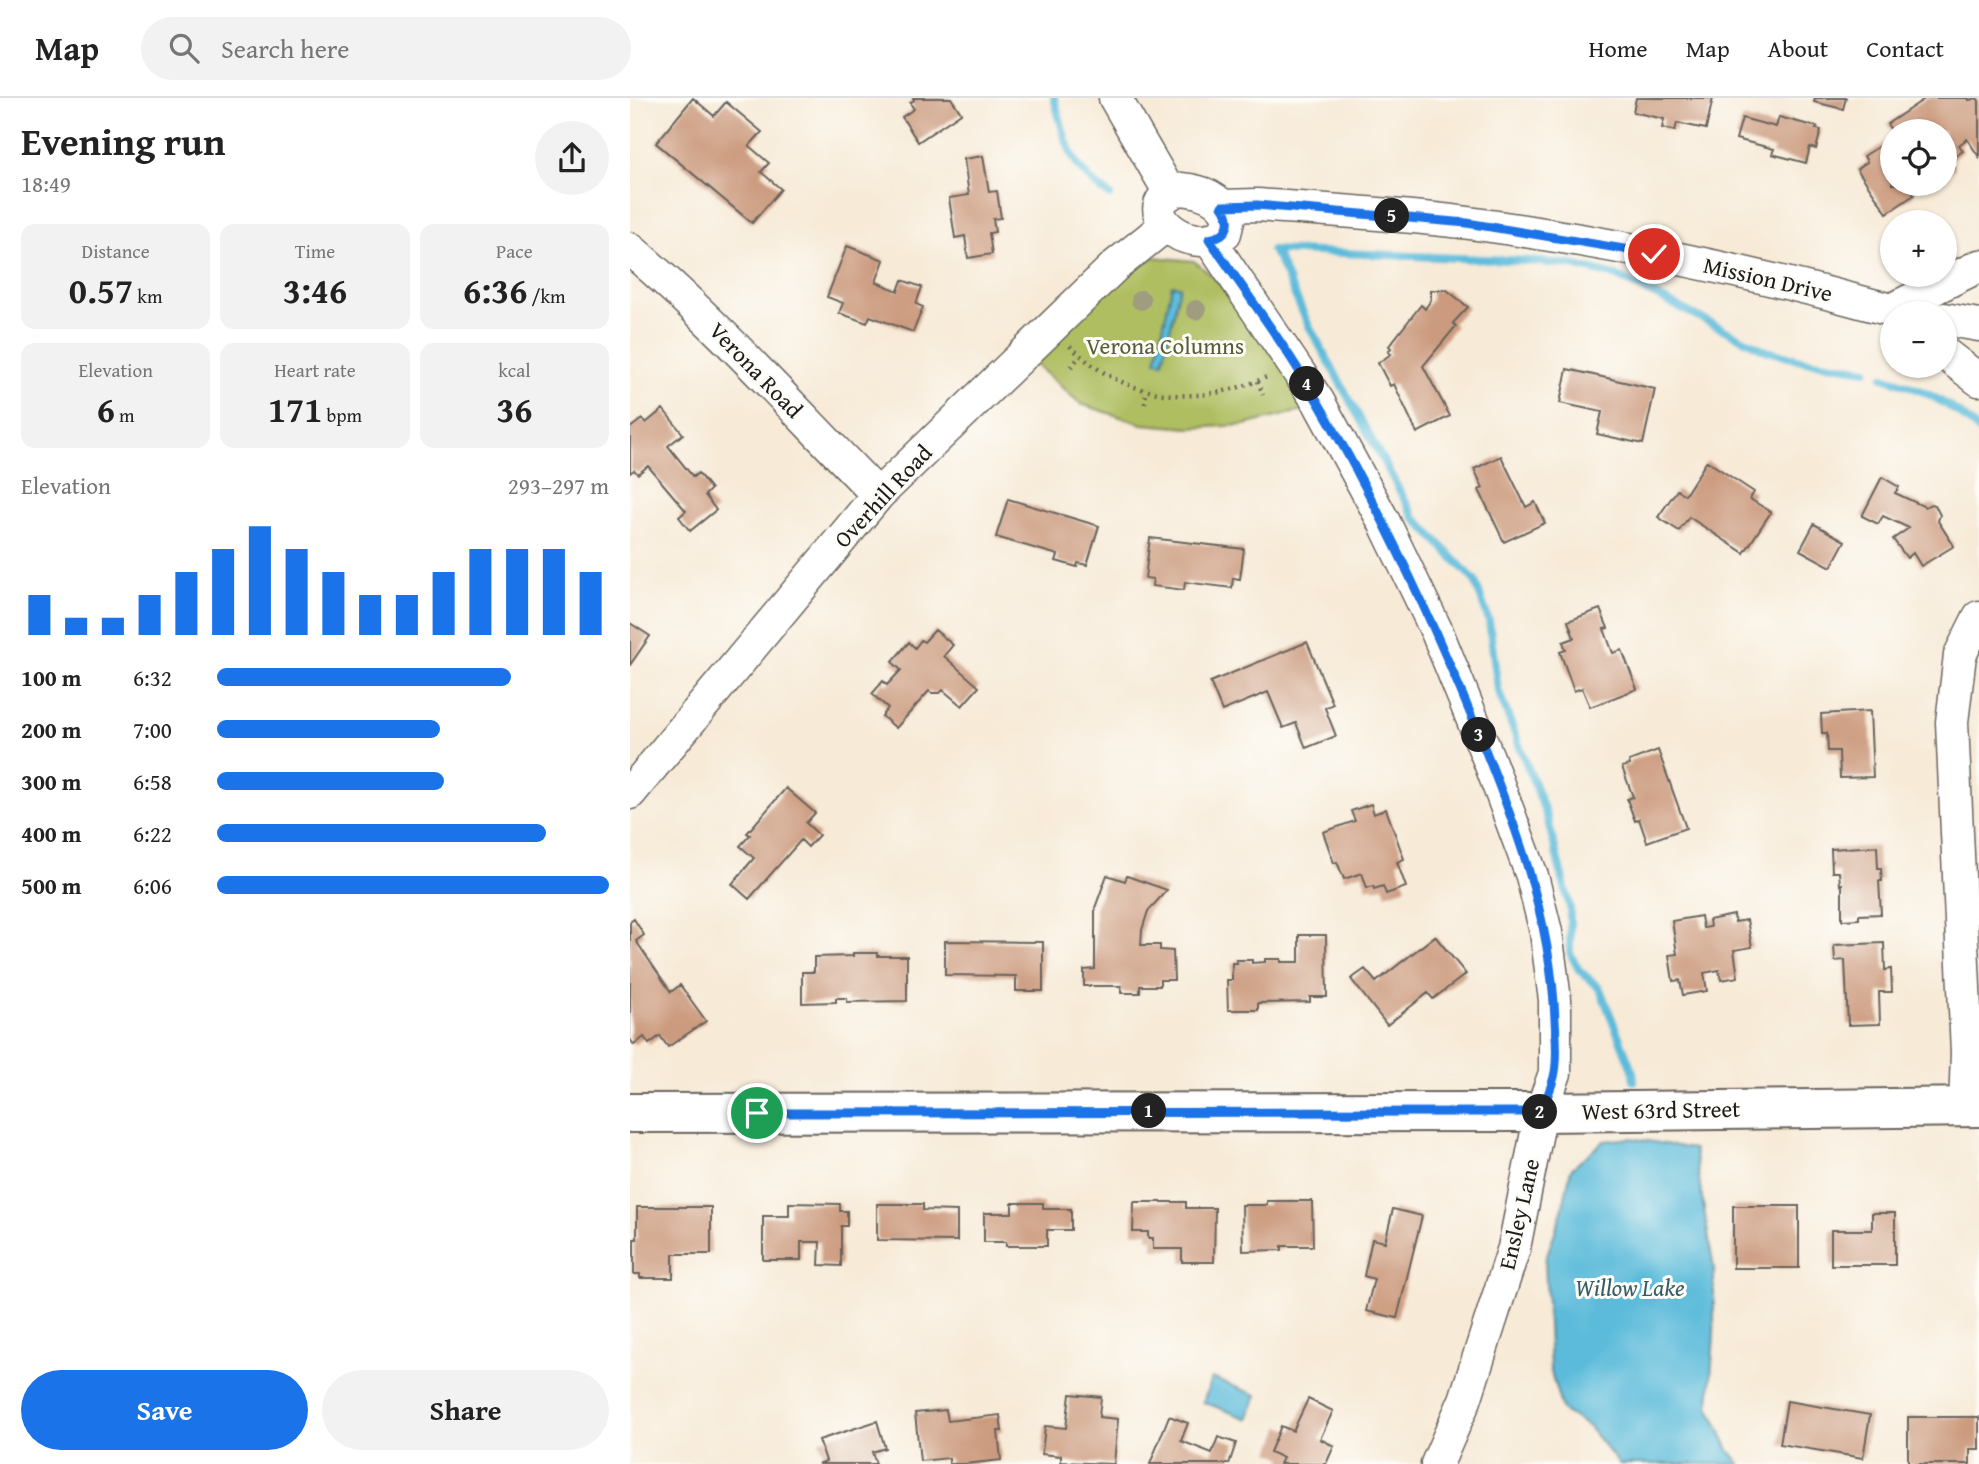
<!DOCTYPE html>
<meta charset="utf-8">
<style>
body{margin:0;font-family:"Gentium Book Plus",serif;background:#f2f2f2;color:#222;height:100vh;display:flex;flex-direction:column;font-size:26px;white-space:nowrap}
*{box-sizing:border-box;margin:0}
p{font-size:23px;color:#767676}
.icon{flex:none;width:38px;height:38px;fill:none;stroke:currentColor;stroke-width:2;stroke-linecap:round;stroke-linejoin:round}
.map{position:relative;flex:1;overflow:hidden}
.details{display:flex;flex-direction:column;background:#fff;width:630px}
.details>*{flex:none}
.buttons{position:absolute;left:1250px;top:21px;display:grid;gap:14px}
.buttons a{display:grid;place-items:center;width:77px;height:77px;border-radius:50%;background:#fff;box-shadow:0 2px 5px #0004;font-size:35px}
.pin{position:absolute;display:grid;place-items:center;width:60px;height:60px;color:#fff;margin:-30px;border:4px solid #fff;border-radius:50%;box-shadow:0 2px 7px #0007}
.km{position:absolute;width:35px;height:35px;margin:-18px;border-radius:50%;background:#222;color:#fff;font-size:19px;line-height:35px;text-align:center}
.round{display:grid;place-items:center;flex:none;width:74px;height:74px;border-radius:37px;background:#f2f2f2}
.headline{display:flex;align-items:center;justify-content:space-between;height:119px;padding:0 21px}
h1{font-size:38px;font-weight:800;line-height:52px}
.stats{display:grid;grid-template-columns:repeat(3,1fr);gap:10px;height:119px;padding:7px 21px}
.stats div{display:grid;align-content:center;border-radius:14px;background:#f2f2f2;text-align:center}
.stats b{font-size:35px;font-weight:800}
.stats small{font-size:19px;font-weight:400}
.stats p{font-size:19px}
.chart{height:196px;padding:14px 21px}
.chart p{display:flex;justify-content:space-between}
.chart svg{width:100%;height:126px;margin-top:7px;stroke:#1a73e8;stroke-width:6}
.cta{display:flex;gap:14px;margin-top:auto;padding:14px 21px}
.cta a{flex:1;height:80px;border-radius:42px;background:#1a73e8;color:#fff;font-size:28px;font-weight:800;line-height:80px;text-align:center}
.cta a+a{background:#f2f2f2;color:#222}
ul{padding:0 21px;list-style:none;font-size:23px}
li{display:grid;grid-template-columns:112px 84px 1fr;align-items:center;height:52px}
li i{height:18px;border-radius:9px;background:#1a73e8}
header{display:flex;align-items:center;gap:42px;box-sizing:border-box;height:98px;padding:0 35px;background:#fff;border-bottom:2px solid #e0e0e0}
header strong{font-size:33px}
nav{display:flex;gap:38px;margin-inline-start:auto;font-size:24px}
.search{width:490px;height:63px;background:#f2f2f2;display:flex;align-items:center;gap:18px;box-sizing:border-box;padding:0 24px;border-radius:38px;color:#767676;font-size:26px}
main{display:flex;flex:1;min-height:0}
.map>svg:first-child{display:block}
.green{fill:#afbe60;stroke:#666d3e;stroke-width:2}
.water{fill:#5bbbda;stroke:#3c6c7b;stroke-width:2}
.lines{fill:none;stroke-linecap:round;stroke-linejoin:round}
.stream{stroke:#5bbbda;stroke-width:8}
.building{fill:#cc9b7f}
.street-casing{stroke:#69645d;stroke-width:35}
.secondary-casing{stroke:#69645d;stroke-width:42}
.path{stroke:#69645d;stroke-width:4.5;stroke-dasharray:2 5;stroke-linecap:butt}
.street{stroke:#fff;stroke-width:32}
.secondary{stroke:#fff;stroke-width:38}
.tree{fill:#9f9c7f}
.route-casing{stroke:#fff;stroke-width:14}
.route{stroke:#1a73e8;stroke-width:9}
.labels{text-anchor:middle;stroke-width:6;stroke-linejoin:round;paint-order:stroke}
.street-label{font-size:23px;fill:#1c1c1c;stroke:#fdfcf7}
.park-label{font-size:23px;fill:#575d37;stroke:#fdfcf7}
.water-label{font-size:24px;font-style:italic;fill:#355c68;stroke:#fdfcf7}
</style>
<header>
<strong>Map</strong>
<div class="search"><svg class="icon" aria-label="search" viewBox="0 0 24 24"><circle cx="10" cy="10" r="6"/><path d="M15 15l6 6"/></svg>Search here</div>
<nav><a>Home</a><a>Map</a><a>About</a><a>Contact</a></nav>
</header>
<main>
<section class="details">
<div class="headline"><div><h1>Evening run</h1><p>18:49</p></div><a class="round"><svg class="icon" aria-label="share" viewBox="0 0 24 24"><path d="M12 15V3M7 8l5-5 5 5M5 13v7h14v-7"/></svg></a></div>
<div class="stats">
<div><p>Distance</p><b>0.57<small> km</small></b></div>
<div><p>Time</p><b>3:46</b></div>
<div><p>Pace</p><b>6:36<small> /km</small></b></div>
</div>
<div class="stats">
<div><p>Elevation</p><b>6<small> m</small></b></div>
<div><p>Heart rate</p><b>171<small> bpm</small></b></div>
<div><p>kcal</p><b>36</b></div>
</div>
<div class="chart"><p><span>Elevation</span>293–297 m</p>
<svg viewBox="0 0 160 44" preserveAspectRatio="none"><path d="M5 44V30M15 44V38M25 44V38M35 44V30M45 44V22M55 44V14M65 44V6M75 44V14M85 44V22M95 44V30M105 44V30M115 44V22M125 44V14M135 44V14M145 44V14M155 44V22"/></svg>
</div>
<ul>
<li><b>100 m</b>6:32<i style="width:75%"></i></li>
<li><b>200 m</b>7:00<i style="width:57%"></i></li>
<li><b>300 m</b>6:58<i style="width:58%"></i></li>
<li><b>400 m</b>6:22<i style="width:84%"></i></li>
<li><b>500 m</b>6:06<i style="width:100%"></i></li>
</ul>
<div class="cta"><a>Save</a><a>Share</a></div>
</section>
<div class="map">
<svg width="1349" height="1366" viewBox="0 0 1349 1366">
<rect width="100%" height="100%" fill="#fdfcf7"/>
<filter id="ink" filterUnits="userSpaceOnUse"><feTurbulence type="fractalNoise" baseFrequency=".0143" numOctaves="2"/><feDisplacementMap in="SourceGraphic" scale="14" xChannelSelector="R" yChannelSelector="G"/><feConvolveMatrix kernelMatrix="1 2 1 2 8 2 1 2 1" color-interpolation-filters="sRGB"/></filter>
<filter id="wash" filterUnits="userSpaceOnUse"><feTurbulence type="fractalNoise" baseFrequency=".00686" numOctaves="4" result="noise"/><feDisplacementMap in="SourceGraphic" scale="28" xChannelSelector="R" yChannelSelector="G"/><feGaussianBlur stdDeviation="1.57" result="paint"/><feColorMatrix in="noise" values="0 0 0 0 0 0 0 0 0 0 0 0 0 0 0 0 0 1.4 0 .05"/><feComposite in="paint" operator="in"/></filter>
<g filter="url(#wash)">
<rect width="100%" height="100%" fill="#f7ead7"/>
<path class="green" d="M 524,159 L 564,163 L 585,180 L 655,271 L 678,311 L 615,327 L 559,330 L 512,326 L 451,306 L 404,265 L 475,191 Z"/>
<path class="water" d="M 542,187 L 550,188 L 533,264 L 526,263 Z
M 1001,1040 L 1064,1051 L 1084,1171 L 1084,1238 L 1079,1308 L 1099,1352 L 1110,1366 L 989,1366 L 959,1329 L 932,1312 L 920,1270 L 915,1163 L 932,1113 L 941,1071 L 974,1043 Z
M 582,1280 L 627,1297 L 618,1321 L 573,1304 Z"/>
<g class="lines">
<path class="stream" d="M 424,0 C 437,45 438,70 480,97
M 642,152 L 648,160 L 679,228 L 784,419 L 845,483 L 859,523 L 868,592 L 917,719 L 940,810 L 940,855 L 949,872 L 970,891 L 1003,974 L 1004,983
M 642,152 L 900,163 L 943,167 L 986,178 L 1137,253 L 1171,262 L 1236,272
M 1253,279 C 1292,291 1320,304 1349,333"/>
</g>
<g id="blocks">
<path class="building" d="M 63,0 L 84,18 L 96,4 L 132,34 L 119,48 L 139,65 L 131,74 L 151,91 L 122,125 L 26,45 Z
M 283,0 L 321,0 L 331,15 L 288,44 L 272,19 L 284,11 L 280,5 L 284,2 Z
M 1006,0 L 1083,0 L 1076,31 L 1047,25 L 1045,33 L 1032,30 L 1034,21 L 1003,14 Z
M 1185,0 L 1216,0 L 1213,11 L 1184,4 Z
M 1296,0 L 1338,0 L 1339,2 L 1347,0 L 1349,3 L 1349,59 L 1337,41 L 1329,47 L 1333,53 L 1320,62 L 1325,70 L 1314,77 L 1314,33 L 1262,33 L 1257,26 Z
M 1149,19 L 1187,29 L 1186,31 L 1191,32 L 1186,51 L 1180,49 L 1176,65 L 1142,56 L 1144,51 L 1106,41 L 1112,20 L 1146,29 Z
M 1262,40 L 1262,86 L 1277,86 L 1284,97 L 1257,115 L 1227,71 L 1237,64 L 1234,58 Z
M 353,58 L 359,94 L 367,93 L 371,120 L 363,121 L 365,134 L 359,135 L 362,156 L 338,160 L 335,138 L 325,140 L 319,100 L 339,97 L 334,61 Z
M 217,148 L 254,162 L 246,184 L 268,193 L 272,182 L 292,189 L 286,206 L 293,209 L 283,234 L 240,218 L 237,225 L 209,215 L 213,205 L 197,199 Z
M 801,192 L 817,192 L 838,209 L 823,225 L 826,228 L 793,268 L 820,318 L 787,335 L 764,286 L 760,288 L 748,265 L 761,256 L 758,254 L 761,250 L 759,248 L 791,207 L 795,211 L 801,202 Z
M 937,271 L 1025,291 L 1013,346 L 967,336 L 972,314 L 930,305 Z
M 33,311 L 53,336 L 38,348 L 63,379 L 68,375 L 81,391 L 75,397 L 86,412 L 60,433 L 49,419 L 56,413 L 18,368 L 8,376 L 4,372 L 0,375 L 0,330 L 12,321 L 16,325 Z
M 871,358 L 896,409 L 905,404 L 915,425 L 874,444 L 849,392 L 853,390 L 844,371 Z
M 1077,363 L 1124,394 L 1120,401 L 1141,414 L 1114,455 L 1059,419 L 1049,433 L 1028,419 L 1047,392 L 1055,397 Z
M 1252,379 L 1269,389 L 1265,395 L 1295,409 L 1301,406 L 1305,407 L 1310,417 L 1308,423 L 1324,448 L 1291,468 L 1283,455 L 1277,460 L 1263,441 L 1279,430 L 1253,418 L 1248,426 L 1232,418 Z
M 378,401 L 469,428 L 457,467 L 448,465 L 447,469 L 426,463 L 428,457 L 366,439 Z
M 1184,426 L 1215,443 L 1201,469 L 1170,452 Z
M 520,440 L 614,451 L 610,481 L 603,480 L 602,490 L 555,484 L 554,492 L 522,488 L 523,481 L 515,480 Z
M 970,511 L 978,530 L 974,531 L 983,555 L 992,552 L 1007,591 L 960,609 L 952,590 L 944,593 L 930,554 L 936,552 L 933,544 L 944,540 L 938,523 Z
M 0,525 L 20,538 L 0,567 Z
M 305,532 L 323,547 L 314,558 L 349,589 L 332,608 L 313,592 L 310,595 L 302,595 L 299,593 L 266,630 L 252,618 L 258,610 L 242,596 L 253,583 L 257,587 L 271,572 L 262,564 L 279,544 L 285,550 L 291,542 L 294,544 Z
M 677,544 L 703,606 L 695,610 L 706,638 L 676,650 L 666,625 L 653,630 L 638,594 L 592,613 L 580,584 Z
M 1240,613 L 1243,679 L 1210,680 L 1209,653 L 1198,653 L 1197,635 L 1192,635 L 1191,616 Z
M 1028,652 L 1056,730 L 1017,744 L 1009,721 L 1005,723 L 997,701 L 1003,699 L 992,669 L 1000,667 L 999,663 Z
M 156,690 L 185,715 L 176,725 L 189,737 L 178,749 L 171,742 L 119,801 L 102,786 L 124,760 L 110,748 L 120,737 L 117,735 Z
M 741,706 L 744,716 L 756,711 L 774,761 L 767,764 L 776,789 L 756,796 L 753,788 L 744,791 L 743,788 L 737,790 L 732,775 L 714,781 L 707,764 L 704,765 L 693,734 L 725,723 L 721,713 Z
M 1247,748 L 1248,770 L 1251,770 L 1252,783 L 1249,783 L 1251,816 L 1229,817 L 1229,821 L 1212,822 L 1212,786 L 1210,787 L 1209,774 L 1202,774 L 1201,751 Z
M 477,777 L 495,783 L 497,778 L 537,792 L 518,813 L 512,832 L 511,847 L 530,847 L 530,852 L 543,853 L 544,882 L 530,882 L 530,888 L 510,888 L 510,895 L 491,895 L 491,888 L 454,888 L 454,872 L 465,871 L 465,810 Z
M 1104,817 L 1105,824 L 1117,822 L 1122,849 L 1104,852 L 1108,879 L 1091,882 L 1089,872 L 1074,875 L 1077,893 L 1053,897 L 1050,882 L 1043,883 L 1039,857 L 1047,856 L 1042,823 L 1071,818 L 1073,830 L 1080,829 L 1079,822 Z
M 4,821 L 14,837 L 6,843 L 41,894 L 50,887 L 76,923 L 38,949 L 30,938 L 19,946 L 14,939 L 4,947 L 0,941 L 0,824 Z
M 669,837 L 696,837 L 697,899 L 680,899 L 680,904 L 628,905 L 628,912 L 598,912 L 597,882 L 602,882 L 602,865 L 607,865 L 606,862 L 622,862 L 622,865 L 635,864 L 635,861 L 651,861 L 651,864 L 669,864 Z
M 805,838 L 836,876 L 803,901 L 798,895 L 757,927 L 721,881 L 735,871 L 746,884 Z
M 315,843 L 413,844 L 413,893 L 386,893 L 386,878 L 315,877 Z
M 1254,845 L 1255,872 L 1261,871 L 1262,894 L 1249,894 L 1250,926 L 1218,927 L 1215,862 L 1205,863 L 1204,847 Z
M 223,855 L 247,855 L 247,858 L 277,858 L 277,903 L 217,904 L 217,900 L 206,900 L 206,904 L 172,905 L 172,874 L 184,874 L 184,859 L 223,858 Z
M 637,1103 L 682,1103 L 683,1148 L 652,1148 L 652,1152 L 613,1153 L 612,1107 L 637,1107 Z
M 504,1104 L 556,1104 L 556,1110 L 585,1110 L 584,1164 L 552,1164 L 552,1151 L 523,1151 L 523,1140 L 518,1140 L 518,1134 L 503,1134 Z
M 159,1105 L 210,1106 L 210,1113 L 217,1113 L 217,1128 L 211,1128 L 211,1168 L 189,1167 L 190,1144 L 171,1144 L 171,1162 L 133,1162 L 133,1118 L 159,1118 Z
M 382,1105 L 413,1105 L 413,1111 L 441,1111 L 441,1132 L 417,1132 L 417,1148 L 376,1148 L 376,1144 L 354,1144 L 354,1115 L 382,1115 Z
M 247,1106 L 293,1106 L 293,1112 L 327,1113 L 327,1143 L 247,1142 Z
M 1103,1108 L 1169,1108 L 1169,1170 L 1103,1170 Z
M 7,1109 L 81,1109 L 81,1156 L 43,1156 L 43,1180 L 10,1180 L 10,1176 L 4,1176 L 4,1141 L 7,1141 Z
M 763,1111 L 792,1118 L 767,1220 L 736,1213 L 744,1181 L 734,1178 L 742,1141 L 755,1144 Z
M 1242,1115 L 1265,1115 L 1265,1167 L 1201,1167 L 1201,1132 L 1242,1132 Z
M 440,1296 L 471,1299 L 469,1319 L 488,1321 L 484,1366 L 431,1364 L 431,1358 L 412,1356 L 415,1328 L 436,1330 Z
M 678,1301 L 703,1313 L 690,1341 L 704,1348 L 696,1366 L 650,1366 L 653,1360 L 640,1354 L 651,1328 L 663,1333 Z
M 1157,1303 L 1240,1317 L 1233,1360 L 1150,1346 Z
M 316,1312 L 318,1323 L 370,1317 L 372,1333 L 368,1333 L 371,1362 L 335,1366 L 319,1366 L 319,1360 L 290,1363 L 285,1315 Z
M 539,1318 L 558,1325 L 551,1343 L 582,1355 L 588,1339 L 606,1345 L 599,1366 L 520,1366 Z
M 1278,1319 L 1349,1319 L 1349,1351 L 1340,1351 L 1340,1366 L 1278,1366 Z
M 247,1323 L 255,1350 L 242,1354 L 246,1366 L 188,1366 L 196,1363 L 189,1342 Z"/>
</g>
</g>
<g filter="url(#ink)">
<use href="#blocks" fill-opacity="0" stroke="#69645d" stroke-width="2"/>
<g class="lines">
<defs>
<path id="street" d="M 485,0 L 540,95
M 551,91 C 572,93 590,99 599,119 L 595,135 C 558,161 496,108 551,91 Z
M 592,108 L 627,107 C 698,112 769,116 839,125 C 982,144 1122,174 1261,212 L 1265,215
M 579,141 L 688,303 L 754,424 L 807,534 L 859,662 L 902,778 L 916,834 L 925,902 L 925,975 L 911,1014 L 884,1150 L 835,1302 L 807,1366
M 0,151 C 89,227 166,314 248,397
M 1261,212 L 1349,168
M 1314,221 L 1349,227
M 1314,255 L 1349,282
M 0,695 L 248,397 L 485,168 L 535,128
M 1335,1009 L 1337,955 L 1322,624 L 1330,557 L 1349,519"/>
<path id="secondary" d="M 0,1015 L 911,1014 L 1349,1009"/>
</defs>
<use href="#street" class="street-casing"/>
<use href="#secondary" class="secondary-casing"/>
<path class="path" d="M 440,248 C 497,304 568,310 639,278
M 441,269 L 450,258
M 628,283 L 633,297
M 515,306 L 516,294"/>
<use href="#street" class="street"/>
<use href="#secondary" class="secondary"/>
</g>
<g class="tree">
<circle cx="511" cy="202" r="10"/>
<circle cx="566" cy="212" r="10"/>
</g>
</g>
<g class="lines" filter="url(#ink)">
<defs>
<path id="route" d="M 127,1015 L 911,1014 C 915,1002 923,988 925,974 C 928,957 926,939 925,922 C 921,816 883,719 843,622 C 798,513 748,406 688,304 C 655,247 616,195 579,141 C 598,138 604,124 592,108 L 627,107 L 837,125 L 1024,156"/>
</defs>
<use href="#route" class="route-casing"/>
<use href="#route" class="route"/>
</g>
<g class="labels">
<g class="street-label">
<text transform="translate(1138 181) rotate(13)" y="8">Mission Drive</text>
<text transform="translate(126 272) rotate(46)" y="8">Verona Road</text>
<text transform="translate(253 398) rotate(-47)" y="8">Overhill Road</text>
<text transform="translate(1031 1012) rotate(-1)" y="8">West 63rd Street</text>
<text transform="translate(889 1116) rotate(-77)" y="8">Ensley Lane</text>
</g>
<g class="park-label">
<text x="535" y="256">Verona Columns</text>
</g>
<g class="water-label">
<text x="1000" y="1198">Willow Lake</text>
</g>
</g>
</svg>
<div class="buttons">
<a><svg class="icon" aria-label="locate" viewBox="0 0 24 24"><circle cx="12" cy="12" r="6"/><path d="M12 2v4M12 18v4M2 12h4M18 12h4"/></svg></a>
<a>+</a>
<a>−</a>
</div>
<div class="pin" style="left:127px;top:1015px;background:#1e9e55"><svg class="icon" aria-label="arrive" viewBox="0 0 24 24"><path d="M6 21V4h12l-3 4 3 4H6"/></svg></div>
<div class="pin" style="left:1024px;top:156px;background:#d93025"><svg class="icon" aria-label="check" viewBox="0 0 24 24"><path d="M5 12l5 5 9-10"/></svg></div>
<b class="km" style="left:519px;top:1013px">1</b>
<b class="km" style="left:910px;top:1014px">2</b>
<b class="km" style="left:849px;top:637px">3</b>
<b class="km" style="left:677px;top:286px">4</b>
<b class="km" style="left:762px;top:118px">5</b>
</div>
</main>
